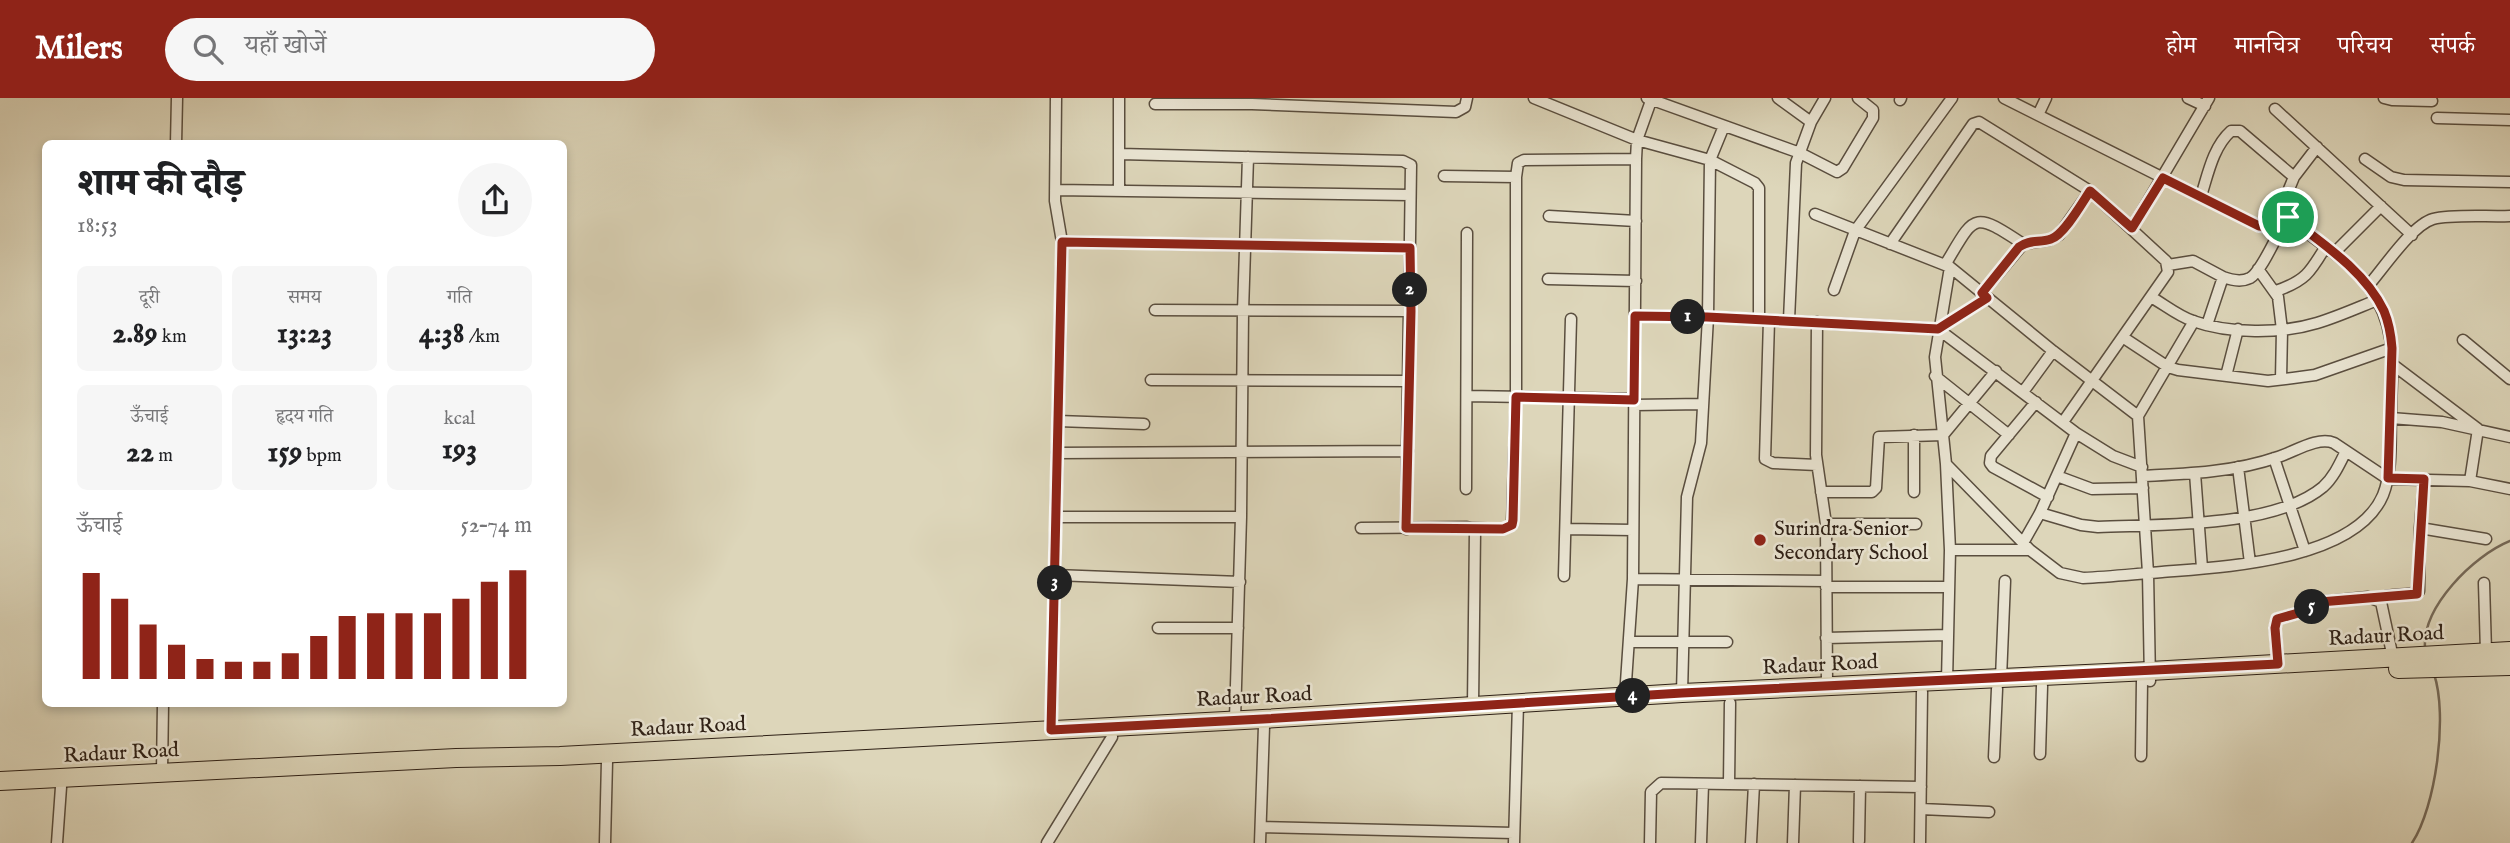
<!DOCTYPE html>
<html lang="hi">
<meta charset="utf-8">
<style>
body{margin:0;font-family:"IM FELL English","Noto Serif Devanagari",serif;background:#f6f6f6;color:#202124;height:100vh;display:flex;flex-direction:column;font-size:26px;white-space:nowrap}
*{box-sizing:border-box;margin:0}
p{font-size:23px;color:#757577}
.icon{flex:none;width:38px;height:38px;fill:none;stroke:currentColor;stroke-width:2;stroke-linecap:round;stroke-linejoin:round}
.map{position:relative;flex:1;overflow:hidden}
.details{position:absolute;left:42px;top:42px;width:525px;height:567px;display:flex;flex-direction:column;background:#fff;border-radius:10px;box-shadow:0 4px 10px #0003}
.details>*{flex:none}
.pin{position:absolute;display:grid;place-items:center;width:60px;height:60px;color:#fff;margin:-30px;border:4px solid #fff;border-radius:50%;box-shadow:0 2px 7px #0007}
.km{position:absolute;width:35px;height:35px;margin:-18px;border-radius:50%;background:#222;color:#fff;font-size:19px;line-height:35px;text-align:center}
.round{display:grid;place-items:center;flex:none;width:74px;height:74px;border-radius:37px;background:#f6f6f6}
.head{display:flex;align-items:center;justify-content:space-between;height:119px;padding:0 35px}
h1{font-size:38px;font-weight:800;line-height:52px}
.metrics{display:grid;grid-template-columns:repeat(3,1fr);gap:10px;height:119px;padding:7px 35px}
.metrics div{display:grid;align-content:center;border-radius:10px;background:#f6f6f6;text-align:center}
.metrics b{font-size:30px;font-weight:800}
.metrics small{font-size:19px;font-weight:400}
.metrics p{font-size:19px}
.chart{height:196px;padding:14px 35px}
.chart p{display:flex;justify-content:space-between}
.chart svg{width:100%;height:126px;margin-top:7px;stroke:#8f2418;stroke-width:6}
header{display:flex;align-items:center;gap:42px;box-sizing:border-box;height:98px;padding:0 35px;background:#8f2418;color:#fff}
header strong{font-size:33px}
nav{display:flex;gap:38px;margin-inline-start:auto;font-size:24px}
.search{width:490px;height:63px;background:#f6f6f6;display:flex;align-items:center;gap:18px;box-sizing:border-box;padding:0 24px;border-radius:38px;color:#757577;font-size:26px}
.map>svg:first-child{display:block}
.lines{fill:none;stroke-linecap:round;stroke-linejoin:round}
.stream{stroke:#746857;stroke-width:2.5}
.street-casing{stroke:#5a4e3f;stroke-width:13}
.primary-casing{stroke:#2e2016;stroke-width:20}
.street{stroke:#e9e4d2;stroke-width:10}
.primary{stroke:#ddd6ba;stroke-width:18}
.route-casing{stroke:#fff;stroke-width:14}
.route{stroke:#8f2418;stroke-width:9}
.poi-dot{fill:#8f2418;stroke:#e9e4d2;stroke-width:2.5}
.labels{text-anchor:middle;stroke-width:5;stroke-linejoin:round;paint-order:stroke}
.poi-label{font-size:21px;fill:#2e2016;stroke:#e9e4d2;text-anchor:start}
.street-label{font-size:21px;fill:#2e2016;stroke:#e9e4d2}
</style>
<header>
<strong>Milers</strong>
<div class="search"><svg class="icon" aria-label="search" viewBox="0 0 24 24"><circle cx="10" cy="10" r="6"/><path d="M15 15l6 6"/></svg>यहाँ खोजें</div>
<nav><a>होम</a><a>मानचित्र</a><a>परिचय</a><a>संपर्क</a></nav>
</header>
<div class="map">
<svg width="2510" height="745" viewBox="0 0 2510 745">
<rect width="100%" height="100%" fill="#ddd6ba"/>
<filter id="stains"><feTurbulence type="fractalNoise" baseFrequency=".00286" numOctaves="4"/><feColorMatrix values="0 0 0 0 .2 0 0 0 0 .09 0 0 0 0 .02 0 0 0 .5 -.17"/></filter>
<radialGradient id="worn" r=".72"><stop offset=".6" stop-color="#630" stop-opacity="0"/><stop offset="1" stop-color="#630" stop-opacity=".3"/></radialGradient>
<g class="lines">
<path class="stream" d="M 2425,550 C 2422,509 2473,458 2510,443
M 2412,745 C 2436,709 2448,617 2434,576"/>
<defs>
<path id="street" d="M 1534,0 L 1637,42 L 1710,62 L 1755,85 L 1759,90 L 1759,222
M 1647,0 L 1800,55 L 1837,74 L 1843,70 L 1873,20 L 1873,12 L 1858,0
M 1778,0 L 1811,24
M 2004,0 L 2259,128 L 2282,130
M 2188,0 L 2205,8
M 2384,0 L 2392,2 L 2432,3
M 1900,2 L 1901,0
M 1155,6 L 1252,6 L 1456,14 L 1465,9 L 1467,0
M 2275,11 L 2412,137
M 2038,17 L 2046,0
M 2437,20 L 2510,22
M 176,46 L 177,0
M 1120,56 L 1403,63 L 1411,67 L 1406,431
M 2365,61 L 2391,79 L 2404,82 L 2510,84
M 1444,78 L 1516,79
M 1055,92 L 1410,97
M 1119,93 L 1119,0
M 2201,98 C 2208,76 2213,49 2231,33 L 2240,33 L 2294,79
M 1815,116 L 1950,169 L 2053,253 L 2138,318
M 1549,118 L 1636,123
M 2132,130 L 2209,0
M 1062,144 L 1410,150
M 1890,146 L 1973,26 L 1979,24 L 2090,93 L 2166,163 L 2168,174 L 2063,324
M 2334,155 L 2381,108
M 1945,167 C 1975,117 1972,112 2023,146
M 2168,167 L 2193,163 L 2223,179
M 1950,169 L 1935,259 L 1946,366 L 2030,452 L 2060,475 L 2083,480 C 2109,479 2135,476 2162,474 C 2223,469 2355,463 2383,397 C 2393,372 2390,340 2391,313 C 2392,267 2398,230 2370,191 C 2348,159 2310,141 2283,114 L 2282,108 L 2294,79 L 2317,49
M 2258,171 L 2278,199 L 2282,232 L 2281,281
M 1548,181 L 1636,183
M 2368,188 C 2383,171 2412,127 2433,121 C 2452,116 2489,119 2510,118
M 1834,192 L 1855,133 L 1952,0
M 2276,193 C 2305,183 2310,175 2326,148
M 1982,195 L 2023,146 L 2049,142 L 2059,137 L 2090,93
M 2151,199 C 2165,207 2178,218 2193,223 C 2229,236 2281,236 2317,225 C 2337,219 2357,210 2377,202
M 1987,200 L 1938,231 L 2076,335 L 2113,358 L 2142,369
M 1155,212 L 1411,213
M 1635,218 L 1708,219 L 1938,231
M 1769,222 L 1765,361 L 1773,365 L 1817,367
M 1789,222 L 1796,65 L 1811,24 L 1825,0
M 1817,224 L 1816,357 L 1826,426 L 1827,588
M 2207,227 L 2223,179 C 2231,182 2242,184 2250,180 C 2261,174 2276,139 2283,127
M 2124,240 L 2168,269 L 2178,272 L 2268,283 L 2293,280 L 2315,277 L 2392,250
M 2463,242 L 2510,281
M 2392,266 L 2478,331 L 2470,383
M 1935,278 L 2009,337
M 2226,278 L 2238,231
M 1151,282 L 1409,283
M 2023,294 L 2053,253
M 1467,298 L 1634,301
M 2036,304 L 1991,358 L 1990,365 L 1993,369 L 2048,399
M 1634,307 L 1703,306
M 2391,320 L 2442,324 L 2510,339
M 1058,323 L 1144,326
M 1057,355 L 1408,353
M 2274,360 L 2305,453
M 1946,366 L 1950,452 L 1947,583
M 2238,369 L 2250,465
M 2195,375 L 2202,470
M 2057,378 L 2092,391 L 2143,390
M 2143,378 C 2188,376 2235,374 2278,359 C 2294,354 2318,338 2334,345 L 2388,381 L 2470,383 L 2510,391
M 1466,391 L 1467,135
M 1821,394 L 1872,394 L 1876,390 L 1879,339 L 1943,337 L 1996,273
M 1914,394 L 1914,337
M 2040,415 L 2081,427 L 2098,429 C 2160,426 2274,430 2323,389 C 2334,379 2340,365 2346,353
M 1056,419 L 1241,419
M 1826,426 L 1916,426
M 1361,430 L 1467,429 L 1472,430 L 1475,433 L 1473,607
M 1472,430 L 1503,431 L 1512,427 L 1516,299 L 1516,79 L 1518,65 L 1524,62 L 1636,61
M 2420,430 L 2486,441
M 1566,431 L 1633,432
M 2023,445 L 2040,415 L 2076,335
M 1950,452 L 2030,452
M 1055,477 L 1240,484
M 1564,478 L 1571,221
M 1633,481 L 1826,483
M 2484,485 L 2486,554
M 1826,489 L 1949,489
M 2377,501 C 2391,494 2407,499 2419,493 L 2420,430 L 2424,381
M 1158,530 L 1238,530
M 1826,540 L 1948,537
M 1629,544 L 1727,544
M 2278,566 L 2275,530 L 2277,521 L 2309,512 L 2320,504 L 2368,499 L 2381,504 L 2393,560
M 2001,580 L 2005,483
M 2150,583 L 2148,475 L 2138,318 L 2194,223
M 1682,595 L 1687,399 L 1701,345 L 1708,219 L 1710,62 L 1724,28
M 1625,599 L 1633,481 L 1636,61 L 1637,42 L 1652,0
M 1235,621 L 1241,419 L 1243,213 L 1248,59
M 1051,632 L 1062,144 L 1055,103 L 1056,0
M 2040,656 L 2042,588
M 2141,658 L 2142,583
M 1994,659 L 1997,591
M 162,674 L 163,606
M 1729,686 L 1730,605
M 1921,711 L 1989,714
M 1261,729 L 1514,735
M 1859,743 L 1860,688
M 57,745 L 61,689
M 605,745 L 607,663
M 1047,745 L 1112,639
M 1260,745 L 1264,628
M 1514,745 L 1518,605
M 1650,745 L 1651,694 L 1661,685 L 1921,689
M 1701,745 L 1703,686
M 1751,745 L 1754,686
M 1793,745 L 1795,687
M 1920,745 L 1922,594"/>
<path id="primary" d="M 2398,571 L 2510,568
M 0,683 L 456,660 L 560,658 L 1263,621 L 1682,595 L 2150,573 L 2510,553"/>
</defs>
<use href="#street" class="street-casing"/>
<use href="#primary" class="primary-casing"/>
<use href="#street" class="street"/>
<use href="#primary" class="primary"/>
</g>
<g class="lines">
<defs>
<path id="route" d="M 2163,80 L 2259,128 L 2282,130 L 2288,119 C 2322,145 2365,173 2384,213 C 2389,225 2391,237 2392,250 L 2388,380 L 2424,381 L 2417,496 L 2320,504 L 2309,512 L 2277,521 L 2275,530 L 2278,566 L 1682,595 L 1263,621 L 1051,632 L 1062,144 L 1410,150 L 1411,213 L 1406,430 L 1503,431 L 1512,427 L 1513,422 L 1516,299 L 1634,302 L 1635,218 L 1707,219 L 1938,231 L 1987,200 L 1982,195 L 2019,149 C 2029,141 2040,145 2051,141 C 2064,137 2082,105 2090,93 L 2132,130 Z"/>
</defs>
<use href="#route" class="route-casing"/>
<use href="#route" class="route"/>
</g>
<circle class="poi-dot" cx="1760" cy="442" r="7"/>
<g class="labels">
<g class="poi-label">
<text x="1774" y="437">Surindra Senior<tspan x="1774" dy="24">Secondary School</tspan></text>
</g>
<g class="street-label">
<text transform="translate(2386 537) rotate(-3)" y="7">Radaur Road</text>
<text transform="translate(1820 566) rotate(-3)" y="7">Radaur Road</text>
<text transform="translate(1254 598) rotate(-3)" y="7">Radaur Road</text>
<text transform="translate(688 628) rotate(-3)" y="7">Radaur Road</text>
<text transform="translate(121 654) rotate(-3)" y="7">Radaur Road</text>
</g>
</g>
<rect width="100%" height="100%" filter="url(#stains)"/>
<rect width="100%" height="100%" fill="url(#worn)"/>
</svg>
<div class="pin" style="left:2288px;top:119px;background:#1e9e55"><svg class="icon" aria-label="arrive" viewBox="0 0 24 24"><path d="M6 21V4h12l-3 4 3 4H6"/></svg></div>
<b class="km" style="left:1688px;top:219px">1</b>
<b class="km" style="left:1410px;top:192px">2</b>
<b class="km" style="left:1055px;top:485px">3</b>
<b class="km" style="left:1633px;top:598px">4</b>
<b class="km" style="left:2312px;top:509px">5</b>
<section class="details">
<div class="head"><div><h1>शाम की दौड़</h1><p>18:53</p></div><a class="round"><svg class="icon" aria-label="share" viewBox="0 0 24 24"><path d="M12 15V3M7 8l5-5 5 5M5 13v7h14v-7"/></svg></a></div>
<div class="metrics">
<div><p>दूरी</p><b>2.89<small> km</small></b></div>
<div><p>समय</p><b>13:23</b></div>
<div><p>गति</p><b>4:38<small> /km</small></b></div>
</div>
<div class="metrics">
<div><p>ऊँचाई</p><b>22<small> m</small></b></div>
<div><p>हृदय गति</p><b>159<small> bpm</small></b></div>
<div><p>kcal</p><b>193</b></div>
</div>
<div class="chart"><p><span>ऊँचाई</span>52–74 m</p>
<svg viewBox="0 0 160 44" preserveAspectRatio="none"><path d="M5 44V7M15 44V16M25 44V25M35 44V32M45 44V37M55 44V38M65 44V38M75 44V35M85 44V29M95 44V22M105 44V21M115 44V21M125 44V21M135 44V16M145 44V10M155 44V6"/></svg>
</div>
</section>
</div>
